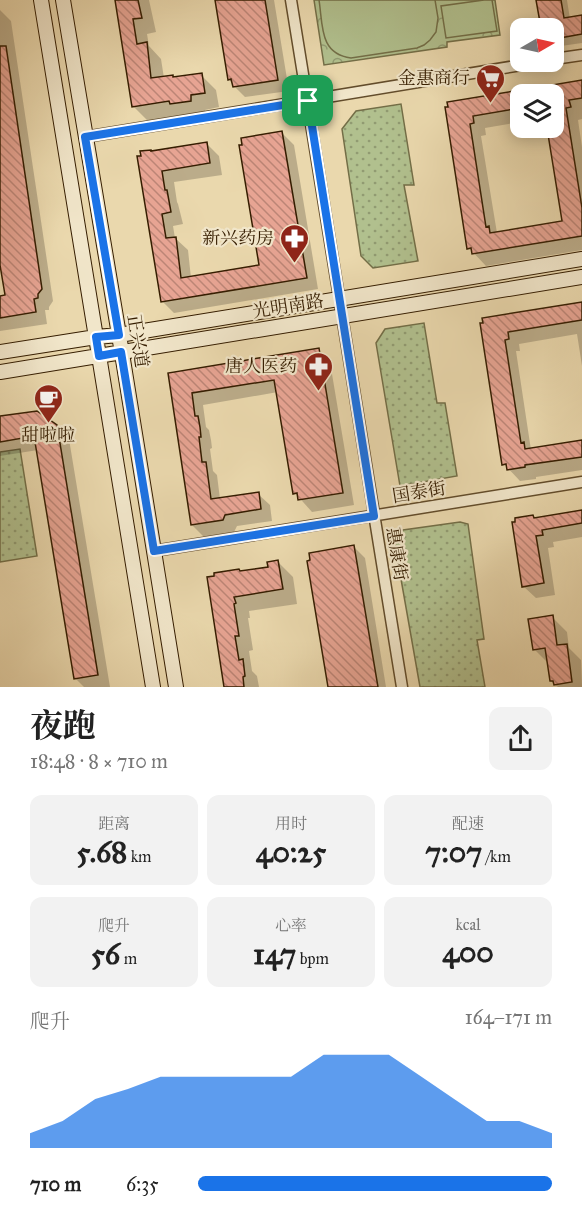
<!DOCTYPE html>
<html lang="zh">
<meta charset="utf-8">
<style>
body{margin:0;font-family:"IM FELL Great Primer","Noto Serif SC",serif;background:#f2f2f2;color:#222;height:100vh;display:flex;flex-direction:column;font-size:22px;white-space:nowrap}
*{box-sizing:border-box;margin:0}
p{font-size:20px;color:#767676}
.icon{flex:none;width:33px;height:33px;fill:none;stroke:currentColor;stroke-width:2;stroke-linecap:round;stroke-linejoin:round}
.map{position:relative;height:687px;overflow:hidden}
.drawer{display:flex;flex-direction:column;background:#fff;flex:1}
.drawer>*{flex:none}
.needle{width:39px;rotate:81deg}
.buttons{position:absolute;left:510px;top:18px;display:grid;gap:12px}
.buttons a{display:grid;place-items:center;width:54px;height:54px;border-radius:12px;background:#fff;box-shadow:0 3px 15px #0003;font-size:30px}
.pin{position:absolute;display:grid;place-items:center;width:51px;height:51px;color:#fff;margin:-26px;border-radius:12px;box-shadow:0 3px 9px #0006}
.round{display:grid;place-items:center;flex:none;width:63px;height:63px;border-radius:12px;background:#f2f2f2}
.overview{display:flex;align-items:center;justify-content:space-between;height:102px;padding:0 30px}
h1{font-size:33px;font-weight:700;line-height:45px}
.stats{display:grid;grid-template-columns:repeat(3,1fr);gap:9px;height:102px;padding:6px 30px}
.stats div{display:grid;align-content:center;border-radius:12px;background:#f2f2f2;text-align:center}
.stats b{font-size:30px;font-weight:700}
.stats small{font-size:16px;font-weight:400}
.stats p{font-size:16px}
.chart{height:168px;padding:12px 30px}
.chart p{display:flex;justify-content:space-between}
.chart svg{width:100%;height:108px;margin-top:6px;fill:#1a73e8;opacity:.7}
ul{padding:0 30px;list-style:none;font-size:20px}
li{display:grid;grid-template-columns:96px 72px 1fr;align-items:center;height:45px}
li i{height:15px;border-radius:8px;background:#1a73e8}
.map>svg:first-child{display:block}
.forest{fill:url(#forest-crowns);stroke:#736e47;stroke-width:1.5}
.garden{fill:url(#garden-dots);stroke:#736e47;stroke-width:1.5}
.pitch{fill:#b1c08e;stroke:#736e47;stroke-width:1.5}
.shadow{fill:#0003;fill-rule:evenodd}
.building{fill:url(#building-back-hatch);stroke:#351d00;stroke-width:1.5}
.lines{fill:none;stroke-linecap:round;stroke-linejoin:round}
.minor-casing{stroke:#624c2b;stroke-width:13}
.secondary-casing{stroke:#351d00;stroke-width:16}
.minor{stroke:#f1e6ca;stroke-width:10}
.secondary{stroke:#f1e6ca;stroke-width:14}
.route-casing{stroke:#fff;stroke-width:12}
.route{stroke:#1a73e8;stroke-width:8}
.labels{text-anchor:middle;stroke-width:4.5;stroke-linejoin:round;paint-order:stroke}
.poi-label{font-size:18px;fill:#351d00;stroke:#f1e6ca;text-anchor:end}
.street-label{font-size:18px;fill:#351d00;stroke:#f1e6ca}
</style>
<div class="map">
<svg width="582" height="687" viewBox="0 0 582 687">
<defs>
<pattern id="forest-crowns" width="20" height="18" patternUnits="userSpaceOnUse" patternTransform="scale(1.5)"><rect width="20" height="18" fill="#b1c08e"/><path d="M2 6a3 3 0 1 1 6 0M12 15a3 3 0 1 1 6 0" fill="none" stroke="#919b72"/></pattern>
<pattern id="garden-dots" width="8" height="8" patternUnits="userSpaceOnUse" patternTransform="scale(1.5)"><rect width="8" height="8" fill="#b1c08e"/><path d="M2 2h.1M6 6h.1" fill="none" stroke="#919b72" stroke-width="1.8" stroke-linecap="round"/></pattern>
<pattern id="building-back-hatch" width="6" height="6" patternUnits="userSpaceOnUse" patternTransform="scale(1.5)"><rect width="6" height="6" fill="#e7a493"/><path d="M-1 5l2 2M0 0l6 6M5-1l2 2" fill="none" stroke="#bc8576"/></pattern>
</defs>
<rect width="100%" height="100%" fill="#ead8ad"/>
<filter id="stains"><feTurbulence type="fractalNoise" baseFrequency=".00333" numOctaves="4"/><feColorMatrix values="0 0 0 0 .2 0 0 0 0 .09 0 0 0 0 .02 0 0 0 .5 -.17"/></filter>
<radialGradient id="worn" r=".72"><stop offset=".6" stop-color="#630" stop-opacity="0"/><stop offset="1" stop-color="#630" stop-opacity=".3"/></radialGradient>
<path class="forest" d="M 314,0 L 495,0 L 500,35 L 447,42 L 447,47 L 324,65 Z"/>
<path class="garden" d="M 401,104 L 414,185 L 404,185 L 418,261 L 373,268 L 361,256 L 342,129 L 356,111 Z
M 424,323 L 437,403 L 445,403 L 457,476 L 400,486 L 376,343 L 385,329 Z
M 20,449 L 37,556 L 0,562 L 0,452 Z
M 460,522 L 468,524 L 484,639 L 477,640 L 485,687 L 420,687 L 395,545 L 403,530 Z"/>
<path class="pitch" d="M 319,0 L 435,0 L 438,18 L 436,32 L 430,40 L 424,45 L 417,48 L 351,58 C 319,54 323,25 319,0 Z
M 484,0 L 492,0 L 497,31 L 446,38 L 441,6 Z"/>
<path class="shadow" d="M 116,0 L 149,0 L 156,32 L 147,34 L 149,46 L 161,59 L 164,78 L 201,75 L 216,90 L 219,107 L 205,110 L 206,116 L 148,121 L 133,106 Z
M 216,0 L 274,0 L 289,91 L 245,97 L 234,86 L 229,79 Z
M 538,0 L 567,0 L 570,19 L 582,17 L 582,43 L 554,47 L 554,28 L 543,28 Z
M 0,10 L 11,21 L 53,301 L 49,307 L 49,310 L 45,310 L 47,324 L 0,331 L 0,298 L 6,297 L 0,258 Z
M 582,82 L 582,119 L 578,120 L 582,147 L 582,250 L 486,266 L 469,248 L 449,103 ZM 520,94 L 554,94 L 554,128 L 549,128 L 564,222 L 497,233 L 481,136 L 486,135 L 485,128 L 520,122 Z
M 282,133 L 294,145 L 318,289 L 174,313 L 162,301 L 139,157 L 207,144 L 219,156 L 222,175 L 174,182 L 177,202 L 178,204 L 183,224 L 173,226 L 175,238 L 188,250 L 191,278 L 261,266 Z
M 582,304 L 582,366 L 577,334 L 519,344 L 520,351 L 516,351 L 531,450 L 582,442 L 582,470 L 536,477 L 536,479 L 520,481 L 504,464 L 482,325 Z
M 318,350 L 330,362 L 354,505 L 312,512 L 295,493 L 278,392 L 203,405 L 206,427 L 209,430 L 211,440 L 212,448 L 210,449 L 213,471 L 217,475 L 220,499 L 258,494 L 270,505 L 272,521 L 237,526 L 234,532 L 204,537 L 192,525 L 170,374 Z
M 0,418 L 56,426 L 69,439 L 110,687 L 84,687 L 75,678 L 38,450 L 0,456 Z
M 582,512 L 582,537 L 553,542 L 554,547 L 548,548 L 555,595 L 536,598 L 523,586 L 533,517 L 535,519 Z
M 354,547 L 365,558 L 386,687 L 330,687 Z
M 278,562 L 293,577 L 297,604 L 249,611 L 250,618 L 248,618 L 253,650 L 249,651 L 252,671 L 257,676 L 259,687 L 226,687 L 209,578 L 270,568 Z
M 552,617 L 567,632 L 569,648 L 581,660 L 582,687 L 558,687 L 551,681 L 549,664 L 534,649 Z"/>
<path class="building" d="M 115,0 L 138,0 L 142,18 L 133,19 L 137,44 L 147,42 L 151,78 L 173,75 L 173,77 L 202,73 L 205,93 L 191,95 L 191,101 L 170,104 L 169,101 L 132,107 Z
M 215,0 L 265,0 L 278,80 L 233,87 L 231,79 L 228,80 Z
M 536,0 L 561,0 L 564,18 L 582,15 L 582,34 L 554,39 L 554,28 L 541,28 Z
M 0,46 L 6,46 L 42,289 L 38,294 L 38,298 L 34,299 L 36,312 L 0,318 L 0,296 L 5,295 L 0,265 Z
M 582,80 L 582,98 L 569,100 L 571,107 L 566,108 L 582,208 L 582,236 L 472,254 L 471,248 L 467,249 L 445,107 L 448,107 L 447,102 L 520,90 L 520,108 L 473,116 L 474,123 L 470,124 L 486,227 L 489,226 L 490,233 L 562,221 L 547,128 L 554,128 L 554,94 L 529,94 L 528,89 Z
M 282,131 L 307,278 L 161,302 L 137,156 L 141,156 L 140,151 L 151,150 L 151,151 L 207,142 L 210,163 L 162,171 L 165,190 L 167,190 L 171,212 L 162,214 L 166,238 L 176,237 L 181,278 L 259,265 L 239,145 L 242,145 L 241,138 Z
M 582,302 L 582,320 L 508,332 L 509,339 L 505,340 L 521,443 L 524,442 L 525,449 L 582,440 L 582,457 L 525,465 L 525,467 L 507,470 L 506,464 L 502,465 L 480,323 L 483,323 L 482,318 Z
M 319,348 L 343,493 L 298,500 L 297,493 L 293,494 L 274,380 L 192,393 L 195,416 L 198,416 L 200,427 L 201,437 L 199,437 L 202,462 L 206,462 L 211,499 L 259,492 L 261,509 L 225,515 L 223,520 L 191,525 L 168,373 Z
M 37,411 L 57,425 L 98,675 L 74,679 L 34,436 L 0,442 L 0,416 Z
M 582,510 L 582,523 L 542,530 L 543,535 L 536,536 L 544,583 L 522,587 L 512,522 L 515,522 L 515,518 L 533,515 L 534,518 Z
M 354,545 L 378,687 L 328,687 L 307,561 L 310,560 L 309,553 Z
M 278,560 L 283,589 L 234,597 L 236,603 L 234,604 L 239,636 L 235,636 L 239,660 L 243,659 L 245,676 L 243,677 L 244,687 L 224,687 L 207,577 L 214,576 L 214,573 L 239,569 L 240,571 L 268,567 L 267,562 Z
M 553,615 L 557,645 L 567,644 L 572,682 L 554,685 L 553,681 L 550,681 L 545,648 L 533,650 L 528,619 Z"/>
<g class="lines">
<defs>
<path id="minor" d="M 291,0 L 402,687
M 554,59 L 582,55
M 85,137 L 540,62
M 154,551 L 582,482"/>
<path id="secondary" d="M 41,0 L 153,687
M 63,0 L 119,335 L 176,687
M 0,352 L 96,337 L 119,335 L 582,259
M 0,372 L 582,277"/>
</defs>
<use href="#minor" class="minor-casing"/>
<use href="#secondary" class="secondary-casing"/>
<use href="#minor" class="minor"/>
<use href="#secondary" class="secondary"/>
</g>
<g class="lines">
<defs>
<path id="route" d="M 308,101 L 374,516 L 154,551 L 121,352 L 99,356 L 96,337 L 119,335 L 85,137 Z"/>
</defs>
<use href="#route" class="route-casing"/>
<use href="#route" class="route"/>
</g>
<defs>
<symbol id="supermarket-pin" viewBox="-11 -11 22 30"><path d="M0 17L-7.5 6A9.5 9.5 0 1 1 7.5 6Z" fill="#8f2418" stroke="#f1e6ca"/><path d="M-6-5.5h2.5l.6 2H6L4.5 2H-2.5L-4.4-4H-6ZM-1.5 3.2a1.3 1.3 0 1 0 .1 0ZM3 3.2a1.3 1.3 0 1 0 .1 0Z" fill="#fff"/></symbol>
<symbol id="pharmacy-pin" viewBox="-11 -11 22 30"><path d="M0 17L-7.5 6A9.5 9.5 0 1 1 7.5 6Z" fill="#8f2418" stroke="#f1e6ca"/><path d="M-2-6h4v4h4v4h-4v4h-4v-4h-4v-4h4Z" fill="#fff"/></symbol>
<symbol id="cafe-pin" viewBox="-11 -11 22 30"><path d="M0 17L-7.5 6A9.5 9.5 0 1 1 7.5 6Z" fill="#8f2418" stroke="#f1e6ca"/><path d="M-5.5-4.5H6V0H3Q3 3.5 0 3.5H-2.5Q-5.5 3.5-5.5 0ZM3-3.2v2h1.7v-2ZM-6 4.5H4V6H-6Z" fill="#fff"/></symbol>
</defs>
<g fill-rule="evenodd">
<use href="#supermarket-pin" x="474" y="62" width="33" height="45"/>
<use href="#pharmacy-pin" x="278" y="222" width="33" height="45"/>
<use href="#pharmacy-pin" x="302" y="350" width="33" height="45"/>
<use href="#cafe-pin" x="32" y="382" width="33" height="45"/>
</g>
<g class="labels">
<g class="poi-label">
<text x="470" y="84">金惠商行</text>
<text x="274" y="244">新兴药房</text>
<text x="297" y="372">唐人医药</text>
<text x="48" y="441" text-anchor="middle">甜啦啦</text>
</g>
<g class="street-label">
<text transform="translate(288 306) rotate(-9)" y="6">光明南路</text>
<text transform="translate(138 341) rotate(81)" y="6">正兴道</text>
<text transform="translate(419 492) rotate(-9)" y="6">国泰街</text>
<text transform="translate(397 554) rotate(81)" y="6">惠康街</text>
</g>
</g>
<rect width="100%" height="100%" filter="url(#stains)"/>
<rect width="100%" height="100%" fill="url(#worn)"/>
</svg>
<div class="buttons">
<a><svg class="needle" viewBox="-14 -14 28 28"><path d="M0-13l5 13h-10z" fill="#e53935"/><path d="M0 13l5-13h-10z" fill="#767676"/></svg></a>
<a><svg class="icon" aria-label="layers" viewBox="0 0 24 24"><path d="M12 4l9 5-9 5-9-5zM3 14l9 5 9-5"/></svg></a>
</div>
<div class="pin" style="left:308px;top:101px;background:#1e9e55"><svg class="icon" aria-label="arrive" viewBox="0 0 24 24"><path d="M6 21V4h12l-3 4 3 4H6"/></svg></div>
</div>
<section class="drawer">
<div class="overview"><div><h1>夜跑</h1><p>18:48 · 8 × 710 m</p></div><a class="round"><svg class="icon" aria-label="share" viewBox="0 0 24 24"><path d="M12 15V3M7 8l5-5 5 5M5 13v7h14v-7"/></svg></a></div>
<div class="stats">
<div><p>距离</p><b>5.68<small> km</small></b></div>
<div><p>用时</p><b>40:25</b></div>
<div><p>配速</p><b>7:07<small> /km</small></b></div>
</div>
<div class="stats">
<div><p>爬升</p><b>56<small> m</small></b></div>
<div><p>心率</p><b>147<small> bpm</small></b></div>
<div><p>kcal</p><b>400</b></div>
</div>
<div class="chart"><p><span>爬升</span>164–171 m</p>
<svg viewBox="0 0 160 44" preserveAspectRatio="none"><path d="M0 44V38L10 33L20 24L30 20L40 15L50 15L60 15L70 15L80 15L90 6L100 6L110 6L120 15L130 24L140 33L150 33L160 38V44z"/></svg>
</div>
<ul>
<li><b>710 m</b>6:35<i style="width:100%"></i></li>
</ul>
</section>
